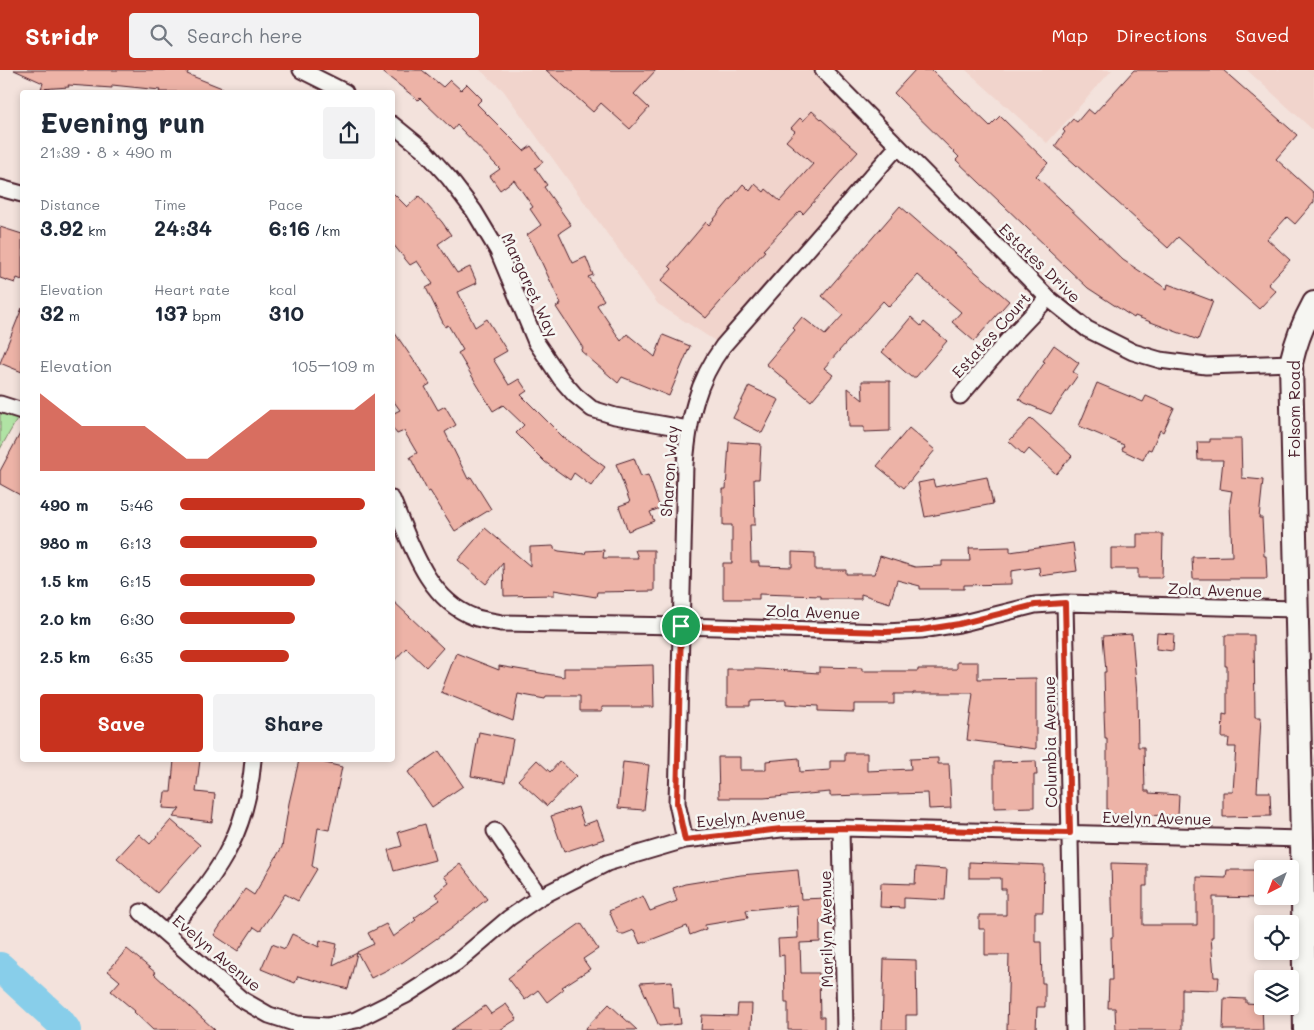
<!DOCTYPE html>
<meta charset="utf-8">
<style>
body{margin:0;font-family:Mali,sans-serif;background:#f2f2f3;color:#1f2937;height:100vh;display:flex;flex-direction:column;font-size:19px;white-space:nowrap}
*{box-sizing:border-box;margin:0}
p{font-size:16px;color:#747a83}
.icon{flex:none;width:28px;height:28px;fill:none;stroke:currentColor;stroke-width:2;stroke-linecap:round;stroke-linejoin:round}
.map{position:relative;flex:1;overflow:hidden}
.details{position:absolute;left:20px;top:20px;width:375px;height:672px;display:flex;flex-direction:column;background:#fff;border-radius:5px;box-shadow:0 2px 8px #0003}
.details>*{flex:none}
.needle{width:32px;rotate:222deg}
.tools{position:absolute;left:1254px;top:790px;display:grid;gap:10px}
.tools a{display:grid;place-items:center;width:45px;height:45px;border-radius:5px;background:#fff;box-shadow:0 2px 8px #0003;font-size:25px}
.pin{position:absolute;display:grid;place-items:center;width:42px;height:42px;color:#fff;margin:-21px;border:2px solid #fff;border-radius:50%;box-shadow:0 1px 5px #0007}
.round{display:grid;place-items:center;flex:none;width:52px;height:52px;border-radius:5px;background:#f2f2f3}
.headline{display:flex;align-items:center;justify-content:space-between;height:85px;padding:0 20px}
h1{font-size:28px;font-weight:700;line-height:38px}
.figures{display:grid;grid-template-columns:repeat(3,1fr);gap:8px;height:85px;padding:5px 20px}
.figures div{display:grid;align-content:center}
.figures b{font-size:21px;font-weight:700}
.figures small{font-size:14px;font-weight:400}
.figures p{font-size:14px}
.chart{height:140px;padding:10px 20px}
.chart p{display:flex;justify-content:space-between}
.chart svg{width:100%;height:90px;margin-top:5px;fill:#c8321e;opacity:.7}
.cta{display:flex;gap:10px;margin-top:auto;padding:10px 20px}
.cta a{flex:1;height:58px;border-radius:5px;background:#c8321e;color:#fff;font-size:20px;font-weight:700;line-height:58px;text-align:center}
.cta a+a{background:#f2f2f3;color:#1f2937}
ul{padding:0 20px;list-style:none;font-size:16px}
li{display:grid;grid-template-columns:80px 60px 1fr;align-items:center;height:38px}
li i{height:12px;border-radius:6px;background:#c8321e}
header{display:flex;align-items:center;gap:30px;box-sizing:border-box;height:70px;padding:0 25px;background:#c8321e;color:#fff}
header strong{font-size:24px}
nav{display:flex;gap:28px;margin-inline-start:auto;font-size:18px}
.search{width:350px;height:45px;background:#f2f2f3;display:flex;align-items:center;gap:12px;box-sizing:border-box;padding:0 18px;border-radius:5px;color:#747a83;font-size:19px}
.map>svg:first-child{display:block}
.built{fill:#f1d4cc}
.green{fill:#b0e3a4;stroke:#7d8168}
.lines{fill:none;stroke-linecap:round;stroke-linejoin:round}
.river{stroke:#88ceea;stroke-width:30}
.building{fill:#edb3a7;stroke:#4a1f2b}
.street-casing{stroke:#4a1f2b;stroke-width:19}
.secondary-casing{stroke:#4a1f2b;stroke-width:26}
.street{stroke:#f6f6f2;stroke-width:15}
.secondary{stroke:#f6f6f2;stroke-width:22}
.route-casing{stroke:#fff;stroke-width:10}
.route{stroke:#c8321e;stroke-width:6}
.labels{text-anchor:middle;stroke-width:5;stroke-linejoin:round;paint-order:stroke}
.street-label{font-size:16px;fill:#4a1f2b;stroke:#f6f6f2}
</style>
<header>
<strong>Stridr</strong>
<div class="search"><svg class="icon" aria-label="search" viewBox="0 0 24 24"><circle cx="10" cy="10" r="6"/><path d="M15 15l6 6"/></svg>Search here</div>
<nav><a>Map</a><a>Directions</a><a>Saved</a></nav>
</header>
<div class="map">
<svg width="1314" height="960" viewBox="0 0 1314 960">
<rect width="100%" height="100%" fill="#f3e2dc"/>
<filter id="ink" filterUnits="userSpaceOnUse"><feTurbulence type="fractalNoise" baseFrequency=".02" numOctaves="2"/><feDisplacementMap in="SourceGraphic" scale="10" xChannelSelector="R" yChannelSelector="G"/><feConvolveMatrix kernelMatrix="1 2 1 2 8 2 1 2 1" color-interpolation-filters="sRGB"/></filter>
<g filter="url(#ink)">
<path class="built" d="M 480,0 L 823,0 L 898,76 L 723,276 L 658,234 L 503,20 Z
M 966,0 L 1112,0 L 1047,73 Z
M 1247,0 L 1314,0 L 1314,61 Z"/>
<path class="green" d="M 0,334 L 22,341 L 0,379 Z"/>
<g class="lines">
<path class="river" d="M 0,897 L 60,952 L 66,960"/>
</g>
<path class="building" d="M 14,0 L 189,0 L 187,4 L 232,22 L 159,22 L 160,20 L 112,15 L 112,18 L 68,15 L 69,17 L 41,19 L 43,13 Z
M 380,0 L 422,0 L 443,17 L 450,10 L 461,20 L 467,14 L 482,29 L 477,34 L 524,81 L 531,76 L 543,92 L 535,98 L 547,115 L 544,117 L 571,155 L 559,163 L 573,193 L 586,187 L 593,205 L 588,207 L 604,230 L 597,235 L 621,271 L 627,264 L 655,287 L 663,265 L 690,276 L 669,326 L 622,307 L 618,313 L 581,281 L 583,278 L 556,237 L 561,234 L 534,176 L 527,165 L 541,155 L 530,139 L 533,137 L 514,110 L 500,120 L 490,106 L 500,99 L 457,55 L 453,60 L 420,28 L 418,30 Z
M 546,0 L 656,0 L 634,24 L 649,38 L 630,59 L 601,33 L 593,42 Z
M 915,0 L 932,0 L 990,56 L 1000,46 L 1048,93 L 1036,106 L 1123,190 L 1167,219 L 1168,214 L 1213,231 L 1198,270 L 1135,246 L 1134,248 L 1088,218 L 1048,180 L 1049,179 L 956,90 L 959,87 L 894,23 Z
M 1134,0 L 1223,0 L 1297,65 L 1276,89 L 1314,123 L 1314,132 L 1295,154 L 1287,147 L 1267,169 L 1290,190 L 1268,214 L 1276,221 L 1259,239 L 1178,167 L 1168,178 L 1055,76 L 1065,62 L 1063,60 L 1073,49 L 1077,52 L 1088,39 L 1094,44 Z
M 812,41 L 858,82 L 803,144 L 800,141 L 763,180 L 765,181 L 706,248 L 661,211 L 672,199 L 669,196 L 706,152 L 709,155 L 743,114 L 750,121 L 755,114 L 764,122 L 766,119 L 780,131 L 813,94 L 786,71 L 795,61 L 791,58 L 800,48 L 803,51 Z
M 392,122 L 407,137 L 419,126 L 442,152 L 451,165 L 438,174 L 457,203 L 470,197 L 477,213 L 458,222 L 475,257 L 487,249 L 507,281 L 493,289 L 509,315 L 519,309 L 527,321 L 521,325 L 563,367 L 605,397 L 591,416 L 574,403 L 570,410 L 545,392 L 516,363 L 524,355 L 503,335 L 493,341 L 458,283 L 463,280 L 448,255 L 445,257 L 426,218 L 433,214 L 417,191 L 410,195 L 392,173 Z
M 900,136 L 1009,231 L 974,271 L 952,252 L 961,242 L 918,205 L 889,237 L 883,231 L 824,298 L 833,305 L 811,331 L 766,294 L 795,260 L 793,258 L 802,247 L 825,265 L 843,245 L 822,226 Z
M 0,157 L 22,164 L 22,210 L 17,208 L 15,213 L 0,208 Z
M 22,238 L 22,302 L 0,293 Z
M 911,247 L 921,256 L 924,252 L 947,271 L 916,307 L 911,307 L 882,282 Z
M 392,259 L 430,314 L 425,317 L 438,340 L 445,336 L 456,355 L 445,362 L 468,409 L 471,407 L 491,439 L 455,461 L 430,421 L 428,422 L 410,387 L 417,383 L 404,361 L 397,364 L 392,357 L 392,344 L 400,340 L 392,329 Z
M 1054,275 L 1079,293 L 1073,302 L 1078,305 L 1051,344 L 1025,333 L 1019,329 L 1045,292 L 1043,291 Z
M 862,311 L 890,311 L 890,361 L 864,362 L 864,357 L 849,357 L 848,318 L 863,330 Z
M 1097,313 L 1143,332 L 1146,326 L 1174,338 L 1163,362 L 1160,360 L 1151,380 L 1148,379 L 1143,390 L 1122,380 L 1124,375 L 1079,356 Z
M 749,316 L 779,330 L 762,363 L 733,348 Z
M 1031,348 L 1072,386 L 1056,404 L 1029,379 L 1024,385 L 1009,371 Z
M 909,358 L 935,380 L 904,418 L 877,396 Z
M 22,360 L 22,426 L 0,414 L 0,401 Z
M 1210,369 L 1241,369 L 1242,408 L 1263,410 L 1259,448 L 1262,448 L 1264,486 L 1266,486 L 1267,509 L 1193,509 L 1192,487 L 1232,486 L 1230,433 L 1232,421 L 1220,419 L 1223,390 L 1198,390 L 1197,372 L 1210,372 Z
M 729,372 L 761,374 L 759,409 L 754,409 L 755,455 L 750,455 L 751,492 L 759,492 L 759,496 L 792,497 L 792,482 L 815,483 L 815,500 L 846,500 L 846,504 L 874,504 L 880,486 L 915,497 L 942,496 L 942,491 L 970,491 L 969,478 L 1010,477 L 1010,482 L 1073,473 L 1077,501 L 1040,506 L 1039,497 L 1011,501 L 1011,514 L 964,515 L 964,519 L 920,519 L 920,516 L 897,510 L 890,533 L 861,524 L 861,529 L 821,529 L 821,526 L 759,524 L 759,529 L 723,529 L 723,493 L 732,493 L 732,455 L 723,455 L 723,419 L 726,419 Z
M 634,388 L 641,407 L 648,405 L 660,438 L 650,442 L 654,451 L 628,461 L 619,436 L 630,432 L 616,394 Z
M 987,407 L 993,434 L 925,447 L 918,413 L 933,410 L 935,417 Z
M 485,458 L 530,496 L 530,477 L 554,476 L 554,479 L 559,481 L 585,484 L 586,481 L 604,480 L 603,488 L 638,488 L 635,480 L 654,480 L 654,521 L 597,522 L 596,527 L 554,520 L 554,525 L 504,526 L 503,493 L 486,514 L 458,490 Z
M 1137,464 L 1163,464 L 1162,508 L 1138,508 L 1138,499 L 1111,499 L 1111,478 L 1137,478 Z
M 392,530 L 443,578 L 426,597 L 406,578 L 392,593 Z
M 1157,563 L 1174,564 L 1173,581 L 1156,579 Z
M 1132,564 L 1137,625 L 1138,677 L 1144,677 L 1145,721 L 1149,721 L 1149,723 L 1179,725 L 1178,746 L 1107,744 L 1107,668 L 1105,668 L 1104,642 L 1105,642 L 1104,602 L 1106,602 L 1103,566 Z
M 1225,565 L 1254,565 L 1255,647 L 1261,647 L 1257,722 L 1270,722 L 1271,746 L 1223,747 L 1223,722 L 1233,722 L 1236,677 L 1228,677 L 1229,668 L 1222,668 L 1223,644 L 1227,645 L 1227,596 L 1225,596 Z
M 456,583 L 499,600 L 499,596 L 564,607 L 564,598 L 615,598 L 615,596 L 653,595 L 654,637 L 602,637 L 602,641 L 580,641 L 580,626 L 546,626 L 545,629 L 518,624 L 513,651 L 441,622 Z
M 957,592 L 978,592 L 978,609 L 1036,608 L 1036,679 L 967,670 L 973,623 L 913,623 L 913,624 L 894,624 L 894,634 L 854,634 L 854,642 L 818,641 L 818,636 L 786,634 L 786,630 L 750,631 L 750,636 L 727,636 L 727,599 L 759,599 L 819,603 L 819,597 L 862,598 L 862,601 L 918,601 L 918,599 L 957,599 Z
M 479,662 L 513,669 L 505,712 L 471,706 Z
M 439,681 L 463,716 L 432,737 L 408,702 Z
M 845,683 L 867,683 L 867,701 L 911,699 L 910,689 L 938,688 L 938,694 L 949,694 L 951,738 L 929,739 L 928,723 L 830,726 L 830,722 L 764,728 L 719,728 L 718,687 L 740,687 L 740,700 L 766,700 L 766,691 L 799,688 L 800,702 L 830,700 L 830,691 L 845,691 Z
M 174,690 L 200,690 L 196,722 L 215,724 L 212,752 L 173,747 L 180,739 L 163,738 L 165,722 L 171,722 Z
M 299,690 L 313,690 L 342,697 L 329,760 L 318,758 L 312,796 L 317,799 L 298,831 L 285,824 L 260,861 L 254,857 L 238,881 L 214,865 L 245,819 L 254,825 L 282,777 L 289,733 Z
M 537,690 L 550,702 L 560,691 L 576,706 L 547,736 L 518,710 Z
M 1036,691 L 1037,705 L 1034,705 L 1034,737 L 994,738 L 994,692 Z
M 623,692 L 649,695 L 644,740 L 618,738 Z
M 578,737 L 584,755 L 597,750 L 604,769 L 564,782 L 551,746 Z
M 171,750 L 200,775 L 157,823 L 117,788 L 139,764 L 150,774 Z
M 425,754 L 435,790 L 394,801 L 388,780 L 402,776 L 398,762 Z
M 969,792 L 1044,795 L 1043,842 L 1035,842 L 1035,872 L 1041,872 L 1042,913 L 1045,913 L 1045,937 L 1037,937 L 1036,960 L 1007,960 L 1009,885 L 985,885 L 985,859 L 979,859 L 979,845 L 1006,845 L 1006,819 L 1001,819 L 1001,808 L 969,808 Z
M 1111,793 L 1147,794 L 1147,816 L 1143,816 L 1143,855 L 1197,855 L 1197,807 L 1226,808 L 1227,800 L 1260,800 L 1260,828 L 1213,827 L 1213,867 L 1211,867 L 1214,907 L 1219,907 L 1218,920 L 1182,919 L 1182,960 L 1116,960 L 1115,938 L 1108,938 L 1109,910 L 1112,910 L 1111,867 L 1113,867 Z
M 460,794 L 487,829 L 450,859 L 403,892 L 371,908 L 357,882 L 374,874 L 368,863 L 386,854 L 393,867 L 416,850 L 414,848 L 440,830 L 435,824 L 449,813 L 444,806 Z
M 916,797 L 947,799 L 945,830 L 904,828 L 904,838 L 880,837 L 881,813 L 915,814 Z
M 798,800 L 801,829 L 827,828 L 827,849 L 820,850 L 820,872 L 800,873 L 801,903 L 819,903 L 820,947 L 824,947 L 824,960 L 788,960 L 788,933 L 785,933 L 784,885 L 779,886 L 778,869 L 798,868 L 797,835 L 746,840 L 748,848 L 705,855 L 706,859 L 690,865 L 687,856 L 640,874 L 634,860 L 624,864 L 619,864 L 609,841 L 643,826 L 650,841 L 677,831 L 673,818 L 685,814 L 741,805 Z
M 581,853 L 598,879 L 583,889 L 590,899 L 562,917 L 564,919 L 547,932 L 538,920 L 525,930 L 508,908 L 554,872 Z
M 292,864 L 319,877 L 320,870 L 337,874 L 333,895 L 357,883 L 348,919 L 298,906 L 295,913 L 261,899 L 272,874 L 285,879 Z
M 127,879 L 156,903 L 154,904 L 215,960 L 153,960 L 134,942 L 135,941 L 111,921 L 120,911 L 108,901 Z
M 884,889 L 916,890 L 917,945 L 906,945 L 906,960 L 882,960 Z
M 672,911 L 674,938 L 679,938 L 681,954 L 659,956 L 640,913 Z
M 1224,928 L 1246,929 L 1246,933 L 1262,934 L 1263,960 L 1223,960 Z
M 506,934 L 517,949 L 500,960 L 451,960 L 485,936 L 491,944 Z
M 609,934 L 637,960 L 584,960 Z
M 738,934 L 752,934 L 751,960 L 701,960 L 702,945 L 737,946 Z"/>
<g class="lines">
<defs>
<path id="street" d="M 301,0 L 345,22
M 823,0 L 1048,228 L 1087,259 L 1133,282 L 1160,290 L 1206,296 L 1291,293
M 392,54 L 424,80 L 449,108 L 474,141 L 498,181 L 536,272 L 561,309 L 575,325 L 592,339 L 615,346 L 688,359
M 0,118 L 22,124
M 960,326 L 1008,270 L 1048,228
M 0,334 L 22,341
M 392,429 C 410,471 426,529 474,547 C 482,550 492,551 501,553 L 681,556 L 886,562 L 921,560 L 959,554 L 1035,535 L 1065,533 L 1297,539
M 1065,533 L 1074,960
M 841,758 L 845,960
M 495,761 L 540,827
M 685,770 L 677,733 L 685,394 C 689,349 696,313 723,276 L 898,76
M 141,842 L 241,929 L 269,945 L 297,954 L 327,956 L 356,950 L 406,925 L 456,893 L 509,848 L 540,827 L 607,793 L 685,770 L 781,759 L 841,758 L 1302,769
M 166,863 C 215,808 247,767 253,690"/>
<path id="secondary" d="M 1305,960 L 1302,769 L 1291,293 C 1296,271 1303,253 1314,233"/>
</defs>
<use href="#street" class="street-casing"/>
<use href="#secondary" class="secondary-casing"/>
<use href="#street" class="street"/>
<use href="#secondary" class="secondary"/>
</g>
</g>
<g class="lines" filter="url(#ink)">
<defs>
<path id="route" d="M 1065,533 L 1070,763 L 842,758 L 781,759 L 685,770 L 677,733 L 681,556 L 886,562 L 921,560 L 959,554 L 1035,535 Z"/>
</defs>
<use href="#route" class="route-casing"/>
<use href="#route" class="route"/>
</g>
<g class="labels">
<g class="street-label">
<text transform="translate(1040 193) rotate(44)" y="6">Estates Drive</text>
<text transform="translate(530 215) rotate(65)" y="6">Margaret Way</text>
<text transform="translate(991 265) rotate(-48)" y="6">Estates Court</text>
<text transform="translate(1294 339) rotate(-90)" y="6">Folsom Road</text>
<text transform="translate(669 401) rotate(-86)" y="6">Sharon Way</text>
<text transform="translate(1215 520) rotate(2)" y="6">Zola Avenue</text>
<text transform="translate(813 542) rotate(2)" y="6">Zola Avenue</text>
<text transform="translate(1050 672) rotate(-91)" y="6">Columbia Avenue</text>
<text transform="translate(751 747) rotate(-5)" y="6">Evelyn Avenue</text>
<text transform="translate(1157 748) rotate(1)" y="6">Evelyn Avenue</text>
<text transform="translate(826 859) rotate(-91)" y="6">Marilyn Avenue</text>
<text transform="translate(217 883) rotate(40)" y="6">Evelyn Avenue</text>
</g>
</g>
</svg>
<div class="tools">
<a><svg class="needle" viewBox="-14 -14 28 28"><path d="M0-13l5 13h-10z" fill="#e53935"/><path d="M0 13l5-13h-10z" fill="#747a83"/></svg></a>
<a><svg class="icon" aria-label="locate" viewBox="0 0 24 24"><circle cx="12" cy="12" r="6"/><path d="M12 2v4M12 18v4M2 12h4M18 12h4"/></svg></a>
<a><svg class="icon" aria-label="layers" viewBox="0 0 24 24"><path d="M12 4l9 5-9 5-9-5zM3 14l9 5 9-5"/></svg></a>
</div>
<div class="pin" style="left:681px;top:556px;background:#1e9e55"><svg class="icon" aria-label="arrive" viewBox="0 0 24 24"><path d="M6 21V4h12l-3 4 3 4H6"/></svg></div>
<section class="details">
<div class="headline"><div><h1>Evening run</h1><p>21:39 · 8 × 490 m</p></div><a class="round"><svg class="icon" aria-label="share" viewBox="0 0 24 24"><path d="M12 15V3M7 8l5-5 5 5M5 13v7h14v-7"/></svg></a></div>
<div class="figures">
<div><p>Distance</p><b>3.92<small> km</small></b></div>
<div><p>Time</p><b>24:34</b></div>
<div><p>Pace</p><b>6:16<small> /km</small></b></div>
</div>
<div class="figures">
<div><p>Elevation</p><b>32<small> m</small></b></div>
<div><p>Heart rate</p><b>137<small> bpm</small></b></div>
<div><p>kcal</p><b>310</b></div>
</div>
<div class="chart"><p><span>Elevation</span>105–109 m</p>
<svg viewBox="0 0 160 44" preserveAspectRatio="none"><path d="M0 44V6L10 14L20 22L30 22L40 22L50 22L60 30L70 38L80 38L90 30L100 22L110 14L120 14L130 14L140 14L150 14L160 6V44z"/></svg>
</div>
<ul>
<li><b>490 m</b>5:46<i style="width:95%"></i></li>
<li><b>980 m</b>6:13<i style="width:70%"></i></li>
<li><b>1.5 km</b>6:15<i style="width:69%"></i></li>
<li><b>2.0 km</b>6:30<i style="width:59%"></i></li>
<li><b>2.5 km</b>6:35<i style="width:56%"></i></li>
</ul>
<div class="cta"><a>Save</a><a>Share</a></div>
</section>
</div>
